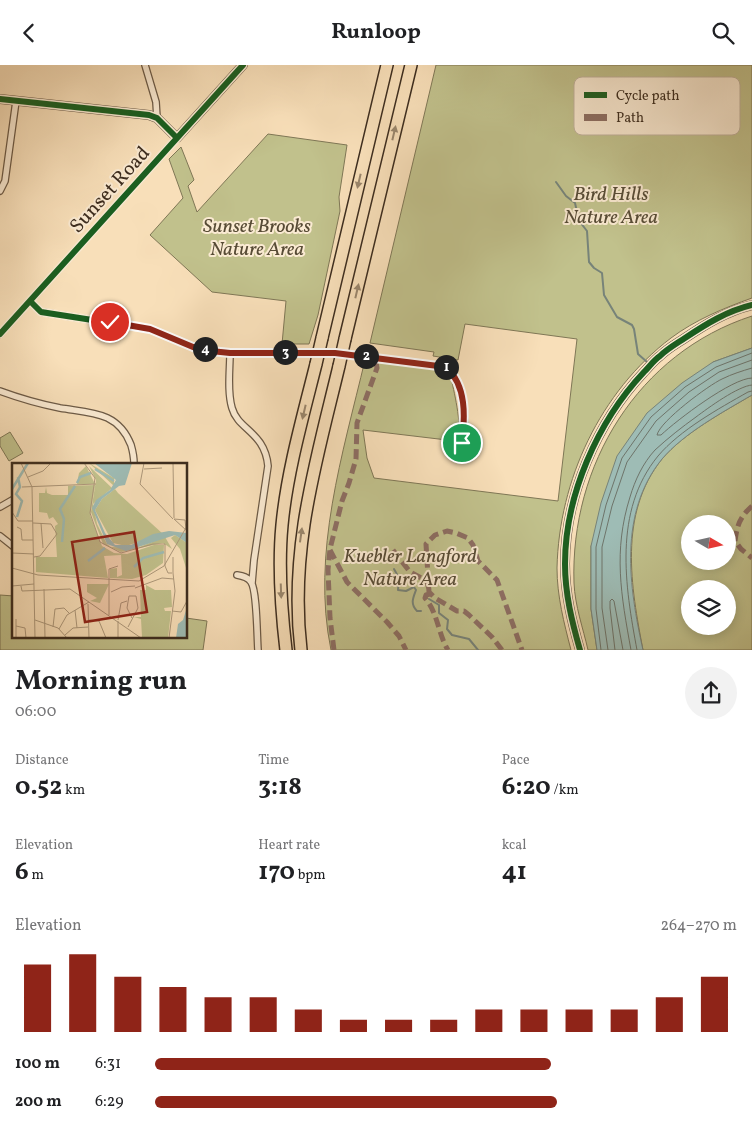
<!DOCTYPE html>
<meta charset="utf-8">
<style>
body{margin:0;font-family:Vollkorn,serif;background:#f2f2f2;color:#202124;height:100vh;display:flex;flex-direction:column;font-size:19px;white-space:nowrap}
*{box-sizing:border-box;margin:0}
p{font-size:16px;color:#757577}
.icon{flex:none;width:28px;height:28px;fill:none;stroke:currentColor;stroke-width:2;stroke-linecap:round;stroke-linejoin:round}
.map{position:relative;height:585px;overflow:hidden}
.sheet{display:flex;flex-direction:column;background:#fff;flex:1}
.sheet>*{flex:none}
.needle{width:32px;rotate:99deg}
.buttons{position:absolute;left:681px;top:450px;display:grid;gap:10px}
.buttons a{display:grid;place-items:center;width:55px;height:55px;border-radius:50%;background:#fff;box-shadow:0 2px 12px #0003;font-size:25px}
.pin{position:absolute;display:grid;place-items:center;width:42px;height:42px;color:#fff;margin:-21px;border:2px solid #fff;border-radius:50%;box-shadow:0 1px 5px #0007}
.km{position:absolute;width:25px;height:25px;margin:-12px;border-radius:50%;background:#222;color:#fff;font-size:14px;line-height:25px;text-align:center}
.round{display:grid;place-items:center;flex:none;width:52px;height:52px;border-radius:26px;background:#f2f2f2}
.headline{display:flex;align-items:center;justify-content:space-between;height:85px;padding:0 15px}
h1{font-size:28px;font-weight:700;line-height:38px}
.stats{display:grid;grid-template-columns:repeat(3,1fr);gap:8px;height:85px;padding:5px 15px}
.stats div{display:grid;align-content:center}
.stats b{font-size:25px;font-weight:700}
.stats small{font-size:14px;font-weight:400}
.stats p{font-size:14px}
.chart{height:140px;padding:10px 15px}
.chart p{display:flex;justify-content:space-between}
.chart svg{width:100%;height:90px;margin-top:5px;stroke:#8f2418;stroke-width:6}
ul{padding:0 15px;list-style:none;font-size:16px}
li{display:grid;grid-template-columns:80px 60px 1fr;align-items:center;height:38px}
li i{height:12px;border-radius:6px;background:#8f2418}
header{display:flex;justify-content:space-between;align-items:center;height:65px;padding:0 15px;background:#fff;font-size:22px;font-weight:700}
.map>svg:first-child{display:block}
.green{fill:#c1c18c;stroke:#7f7756;fill-rule:evenodd}
.water{fill:#9ebcb5;stroke:#778379}
.lines{fill:none;stroke-linecap:round;stroke-linejoin:round}
.shore{stroke:#6e746a;stroke-width:1}
.stream{stroke:#778379;stroke-width:2}
.minor-casing{stroke:#6c5a46;stroke-width:8}
.tertiary-casing{stroke:#6c5a46;stroke-width:10}
.motorway-casing{stroke:#3d2d1f;stroke-width:14}
.minor{stroke:#faead2;stroke-width:5.5}
.tertiary{stroke:#faead2;stroke-width:8}
.motorway{stroke:#f8dfb9;stroke-width:11}
.motorway-bridge-casing{stroke:#3d2d1f;stroke-width:14;stroke-linecap:butt}
.motorway-bridge{stroke:#f8dfb9;stroke-width:11}
.quiet{stroke:#8d6e63;stroke-width:5;stroke-dasharray:10 5;stroke-linecap:butt}
.cycleway-casing{stroke:#faead2;stroke-width:9}
.cycleway{stroke:#1b5e20;stroke-width:6}
.oneway{fill:#9a866c}
.route-casing{stroke:#fff;stroke-width:10}
.route{stroke:#8f2418;stroke-width:6}
.labels{text-anchor:middle;stroke-width:4;stroke-linejoin:round;paint-order:stroke}
.street-label{font-size:20px;fill:#3d2d1f;stroke:#faead2}
.park-label{font-size:20px;font-style:italic;fill:#574b35;stroke:#faead2}
.inset-river{fill:none;stroke:#9ebcb5;stroke-width:2.5}
.inset-road{fill:none;stroke:#ad987b;stroke-width:1}
.view{fill:#8f2418;fill-opacity:0.15;stroke:#8f2418;stroke-width:2.5}
.inset-edge{fill:none;stroke:#3d2d1f;stroke-width:2.5}
.key{fill:#faead2;stroke:#c1b19c;stroke-width:1}
.key-label{font-size:14px;fill:#3d2d1f}
</style>
<header><svg class="icon" aria-label="back" viewBox="0 0 24 24"><path d="M15 5l-7 7 7 7"/></svg>Runloop<svg class="icon" aria-label="search" viewBox="0 0 24 24"><circle cx="10" cy="10" r="6"/><path d="M15 15l6 6"/></svg></header>
<div class="map">
<svg width="752" height="585" viewBox="0 0 752 585">
<rect width="100%" height="100%" fill="#f8dfb9"/>
<filter id="stains"><feTurbulence type="fractalNoise" baseFrequency=".004" numOctaves="4"/><feColorMatrix values="0 0 0 0 .2 0 0 0 0 .09 0 0 0 0 .02 0 0 0 .5 -.17"/></filter>
<radialGradient id="worn" r=".72"><stop offset=".6" stop-color="#630" stop-opacity="0"/><stop offset="1" stop-color="#630" stop-opacity=".3"/></radialGradient>
<path class="green" d="M 436,0 L 752,0 L 752,233 C 724,243 695,255 671,273 C 600,327 559,415 557,503 C 557,531 564,558 571,585 L 331,585 C 311,489 343,388 365,295 L 445,306 L 451,312 C 453,323 463,362 457,370 C 455,374 451,374 447,375 L 363,365 L 367,393 L 374,413 L 558,436 L 577,274 L 465,259 L 458,295 L 433,291 L 434,287 L 370,278 Z
M 268,69 L 347,80 L 339,132 L 340,146 L 318,250 L 309,279 L 282,279 L 286,236 L 212,227 L 150,170 L 183,133 L 169,94 L 181,82 L 194,115 L 188,121 L 197,147 Z
M 752,251 L 752,283 L 713,297 L 591,481 L 591,544 L 597,585 L 588,585 C 583,563 575,541 574,518 C 570,400 638,288 752,251 Z
M 752,330 L 752,585 L 643,585 C 631,522 618,449 662,394 C 684,368 723,347 752,330 ZM 690,459 L 728,459 L 728,496 L 690,496 ZM 690,524 L 728,524 L 728,561 L 690,561 Z
M 10,367 L 23,388 L 9,396 L 0,381 L 0,373 Z
M 0,530 L 14,531 L 14,571 L 186,571 L 186,553 L 207,556 L 203,585 L 0,585 Z"/>
<path class="water" d="M 752,283 L 752,330 C 723,347 684,368 662,394 C 618,448 629,522 643,585 L 597,585 L 591,544 L 591,481 L 601,438 L 617,391 L 647,348 L 682,318 L 713,297 Z"/>
<g class="lines">
<path class="shore" d="M 752,303 C 742,306 732,309 722,314 C 709,320 660,356 657,370 L 661,370 C 677,355 732,313 752,313
M 601,585 L 596,544 L 596,482 L 606,440 L 622,393 L 651,352 L 685,322 L 716,302 L 752,288
M 608,585 L 602,543 L 602,482 L 612,441 L 627,397 L 656,356 L 689,327 L 719,307 L 752,295
M 615,585 L 610,543 L 610,536 L 612,534 L 614,536 L 623,585
M 631,585 C 621,530 613,486 630,432 C 635,415 643,398 655,385 C 668,373 682,362 696,352 C 708,343 738,321 752,320
M 637,585 C 625,521 613,446 658,391 C 680,365 718,344 748,327 L 752,326"/>
<path class="stream" d="M 556,117 L 566,131 L 575,138 L 577,147 L 581,151 L 580,157 L 587,166 L 589,197 L 594,203 L 602,208 L 604,230 L 617,252 L 632,260 L 634,264 L 638,289 L 647,297
M 394,504 L 399,513 L 398,525 L 406,526 L 414,522 L 416,525 C 413,533 410,539 417,546 L 421,546
M 429,534 L 439,540 L 439,548 L 448,555 L 447,564 L 452,570 L 469,574 L 478,585"/>
<defs>
<path id="minor" d="M 145,0 L 156,37 L 157,53
M 0,126 L 5,116 L 16,36
M 30,236 L 41,247 L 150,264 L 193,282 L 211,286 L 230,288 L 335,288 L 446,302 C 468,321 466,357 462,383
M 0,269 L 177,73
M 230,288 C 230,305 227,326 232,343 C 238,365 265,367 268,401 L 254,495 L 252,518
M 0,326 C 19,333 40,339 60,343 C 90,348 118,346 131,380 C 133,387 134,392 134,399
M 0,442 L 14,434
M 0,471 L 14,482
M 237,510 C 243,511 248,512 251,517 C 257,525 257,572 258,585"/>
<path id="tertiary" d="M 0,34 L 149,50 L 157,53 L 177,73 L 243,0
M 580,585 C 572,557 565,529 565,499 C 565,431 597,357 644,307 C 649,302 654,295 660,291 C 667,284 676,279 685,273 C 706,259 727,246 752,240"/>
<path id="motorway" d="M 322,273 L 387,0
M 345,274 L 411,0
M 286,585 C 281,543 278,502 282,460 C 287,407 303,351 316,299
M 301,585 C 289,485 316,397 339,301"/>
</defs>
<use href="#minor" class="minor-casing"/>
<use href="#tertiary" class="tertiary-casing"/>
<use href="#motorway" class="motorway-casing"/>
<use href="#minor" class="minor"/>
<use href="#tertiary" class="tertiary"/>
<use href="#motorway" class="motorway"/>
<defs>
<path id="motorway-bridge" d="M 316,299 L 322,273
M 339,301 L 345,274"/>
</defs>
<use href="#motorway-bridge" class="motorway-bridge-casing"/>
<use href="#motorway-bridge" class="motorway-bridge"/>
<path class="quiet" d="M 752,441 C 740,452 737,460 735,476 L 741,484 L 752,493
M 330,485 L 347,517 L 387,557 L 399,571 L 406,585
M 393,485 L 410,507 L 427,516 L 430,529 L 426,530 L 425,533 C 438,548 438,569 448,585
M 334,585 L 330,553 L 328,505 L 330,484 L 342,436 L 349,418 L 356,394 L 357,358 L 377,303 L 375,292
M 502,585 L 492,572 L 469,550 L 464,546 L 457,546 L 435,533 L 429,527 L 426,479 L 435,470 L 447,466 L 456,468 L 468,473 L 473,480 L 478,496 L 497,515 L 522,585"/>
<defs>
<path id="cycleway" d="M 0,34 L 149,50 L 157,53 L 177,73
M 30,236 L 41,247 L 150,264 L 193,282 L 211,286 L 230,288 L 335,288 L 375,292
M 0,269 L 243,0
M 580,585 C 572,557 565,529 565,499 C 565,431 597,357 644,307 C 649,302 654,295 660,291 C 667,284 676,279 685,273 C 706,259 727,246 752,240"/>
</defs>
<use href="#cycleway" class="cycleway-casing"/>
<use href="#cycleway" class="cycleway"/>
</g>
<defs><path id="oneway-solid" d="M-6-.8H1V-3.2L6.5 0L1 3.2V.8H-6Z" transform="scale(1.25)"/></defs>
<g class="oneway">
<use href="#oneway-solid" transform="translate(394 68) rotate(-77)"/>
<use href="#oneway-solid" transform="translate(359 116) rotate(103)"/>
<use href="#oneway-solid" transform="translate(357 226) rotate(-77)"/>
<use href="#oneway-solid" transform="translate(304 347) rotate(103)"/>
<use href="#oneway-solid" transform="translate(301 470) rotate(-82)"/>
<use href="#oneway-solid" transform="translate(281 526) rotate(88)"/>
</g>
<g class="lines">
<defs>
<path id="route" d="M 110,257 L 150,264 L 193,282 L 211,286 L 230,288 L 335,288 L 446,302 C 467,321 465,352 462,378"/>
</defs>
<use href="#route" class="route-casing"/>
<use href="#route" class="route"/>
</g>
<g class="labels">
<g class="street-label">
<text transform="translate(109 124) rotate(-48)" y="7">Sunset Road</text>
</g>
<g class="park-label">
<text x="611" y="135">Bird Hills<tspan x="611" dy="23">Nature Area</tspan></text>
<text x="257" y="167">Sunset Brooks<tspan x="257" dy="23">Nature Area</tspan></text>
<text x="410" y="497">Kuebler Langford<tspan x="410" dy="23">Nature Area</tspan></text>
</g>
</g>
<g transform="translate(12 398)">
<rect width="175" height="175" fill="#f8dfb9"/>
<path d="M 77,0 L 102,15 L 102,23 ZM 74,3 L 83,21 L 65,21 L 67,10 ZM 77,3 L 100,25 L 81,41 L 85,61 L 95,81 L 99,84 L 125,85 L 153,74 L 160,86 L 151,80 L 109,89 L 91,81 L 79,49 L 84,17 ZM 83,22 L 78,52 L 90,83 L 102,90 L 115,91 L 142,82 L 152,82 L 151,100 L 134,112 L 120,116 L 98,115 L 98,106 L 105,105 L 105,114 L 110,112 L 109,92 L 92,93 L 96,115 L 24,109 L 24,94 L 45,94 L 43,63 L 46,61 L 41,54 L 37,56 L 35,50 L 27,49 L 27,30 L 33,30 L 34,24 L 35,30 L 40,32 L 56,32 L 56,23 ZM 103,26 L 106,30 L 151,71 L 114,83 L 101,80 L 83,47 L 90,36 ZM 163,72 L 175,80 L 175,108 L 168,86 L 159,75 ZM 75,121 L 97,121 L 88,140 L 78,138 L 85,135 L 75,129 ZM 134,122 L 143,127 L 159,127 L 160,144 L 152,145 L 153,148 L 159,148 L 156,175 L 130,174 L 129,156 L 122,154 L 129,154 L 128,127 L 134,127 Z" fill="#c1c18c"/>
<path d="M 82,0 L 120,0 L 113,22 L 107,23 L 90,36 L 83,47 L 93,70 L 103,82 L 119,82 L 141,71 L 157,68 L 175,70 L 175,80 L 163,72 L 114,88 L 95,81 L 80,45 L 84,37 L 98,27 L 104,17 ZM 175,144 L 175,175 L 164,175 L 166,161 L 171,157 Z" fill="#9ebcb5"/>
<path class="inset-river" d="M 83,6 L 102,18M 65,20 L 68,14 L 79,10M 0,26 L 16,0M 5,54 L 10,38 L 4,31 L 8,24 L 6,14M 50,79 L 52,56 L 48,46 L 63,23M 76,98 L 93,85M 122,104 L 131,95 L 152,89"/>
<path class="inset-road" d="M 9,0 L 20,24 L 23,175M 72,0 L 83,15 L 78,50 L 88,79 L 109,90 L 141,81 L 153,81 L 153,103 L 156,110 L 160,110M 132,0 L 128,21 L 161,56M 161,0 L 162,55M 132,6 L 150,5M 16,14 L 31,8 L 39,0M 10,24 L 84,21M 0,49 L 6,58 L 21,58M 162,56 L 175,68M 162,56 L 173,57 L 174,66M 21,60 L 39,61 L 45,71 L 28,93 L 22,94M 29,60 L 31,85M 5,64 L 9,66 L 10,77 L 21,77M 0,90 L 22,91M 0,105 L 26,112 L 127,118 L 152,103 L 175,63M 161,110 L 161,94M 0,123 L 22,121M 9,123 L 10,128 L 58,126 L 129,175M 123,125 L 150,115 L 162,116M 32,126 L 33,175M 99,129 L 110,124 L 123,123M 76,141 L 77,175M 63,147 L 65,165M 160,148 L 169,149 L 175,138M 97,152 L 97,106 L 106,103M 4,156 L 4,175M 23,157 L 46,165 L 55,175M 76,157 L 87,158 L 94,175M 106,157 L 109,140 L 115,138M 4,163 L 13,165 L 14,175M 41,164 L 43,146 L 52,145 L 57,150M 116,164 L 126,145 L 124,133 L 117,133 L 115,145 L 120,155M 47,166 L 55,152 L 77,139M 53,172 L 61,165 L 76,164M 106,175 L 106,158M 157,175 L 163,128 L 161,110"/>
<path class="view" d="M 122,69 L 135,149 L 73,159 L 60,79 Z"/>
<rect width="175" height="175" class="inset-edge"/>
</g>
<rect x="574" y="12" width="166" height="58" rx="8" class="key"/>
<rect x="584" y="27" width="23" height="6" fill="#1b5e20"/>
<rect x="584" y="49" width="23" height="7" fill="#8d6e63"/>
<g class="key-label">
<text x="616" y="35">Cycle path</text>
<text x="616" y="57">Path</text>
</g>
<rect width="100%" height="100%" filter="url(#stains)"/>
<rect width="100%" height="100%" fill="url(#worn)"/>
</svg>
<div class="buttons">
<a><svg class="needle" viewBox="-14 -14 28 28"><path d="M0-13l5 13h-10z" fill="#e53935"/><path d="M0 13l5-13h-10z" fill="#757577"/></svg></a>
<a><svg class="icon" aria-label="layers" viewBox="0 0 24 24"><path d="M12 4l9 5-9 5-9-5zM3 14l9 5 9-5"/></svg></a>
</div>
<div class="pin" style="left:462px;top:378px;background:#1e9e55"><svg class="icon" aria-label="arrive" viewBox="0 0 24 24"><path d="M6 21V4h12l-3 4 3 4H6"/></svg></div>
<div class="pin" style="left:110px;top:257px;background:#d93025"><svg class="icon" aria-label="check" viewBox="0 0 24 24"><path d="M5 12l5 5 9-10"/></svg></div>
<b class="km" style="left:446px;top:302px">1</b>
<b class="km" style="left:366px;top:291px">2</b>
<b class="km" style="left:285px;top:287px">3</b>
<b class="km" style="left:205px;top:284px">4</b>
</div>
<section class="sheet">
<div class="headline"><div><h1>Morning run</h1><p>06:00</p></div><a class="round"><svg class="icon" aria-label="share" viewBox="0 0 24 24"><path d="M12 15V3M7 8l5-5 5 5M5 13v7h14v-7"/></svg></a></div>
<div class="stats">
<div><p>Distance</p><b>0.52<small> km</small></b></div>
<div><p>Time</p><b>3:18</b></div>
<div><p>Pace</p><b>6:20<small> /km</small></b></div>
</div>
<div class="stats">
<div><p>Elevation</p><b>6<small> m</small></b></div>
<div><p>Heart rate</p><b>170<small> bpm</small></b></div>
<div><p>kcal</p><b>41</b></div>
</div>
<div class="chart"><p><span>Elevation</span>264–270 m</p>
<svg viewBox="0 0 160 44" preserveAspectRatio="none"><path d="M5 44V11M15 44V6M25 44V17M35 44V22M45 44V27M55 44V27M65 44V33M75 44V38M85 44V38M95 44V38M105 44V33M115 44V33M125 44V33M135 44V33M145 44V27M155 44V17"/></svg>
</div>
<ul>
<li><b>100 m</b>6:31<i style="width:68%"></i></li>
<li><b>200 m</b>6:29<i style="width:69%"></i></li>
</ul>
</section>
